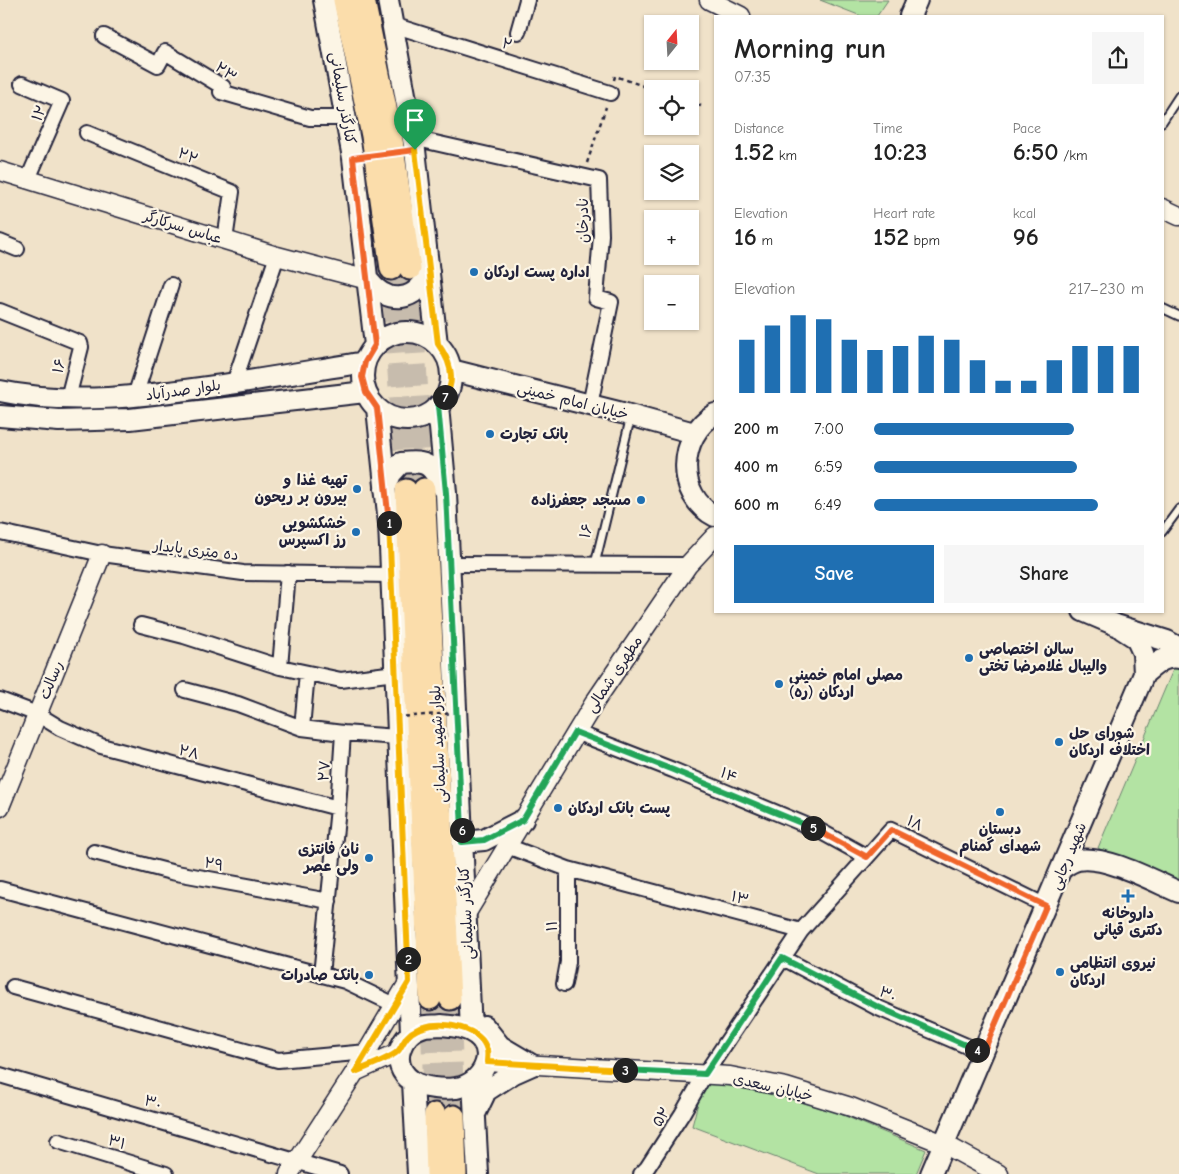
<!DOCTYPE html>
<meta charset="utf-8">
<style>
body{margin:0;font-family:"Comic Neue","Playpen Sans Arabic",sans-serif;background:#f6f6f6;color:#222;height:100vh;display:flex;flex-direction:column;font-size:19px;white-space:nowrap}
*{box-sizing:border-box;margin:0}
p{font-size:16px;color:#767676}
.icon{flex:none;width:28px;height:28px;fill:none;stroke:currentColor;stroke-width:2;stroke-linecap:round;stroke-linejoin:round}
.map{position:relative;flex:1;overflow:hidden}
.drawer{position:absolute;left:714px;top:15px;width:450px;height:598px;display:flex;flex-direction:column;background:#fff;border-radius:0px;box-shadow:0 1px 4px #0004}
.drawer>*{flex:none}
.needle{width:32px;rotate:18deg}
.buttons{position:absolute;left:644px;top:15px;display:grid;gap:10px}
.buttons a{display:grid;place-items:center;width:55px;height:55px;border-radius:0px;background:#fff;box-shadow:0 1px 4px #0004;font-size:25px}
.pin{position:absolute;display:grid;place-items:center;width:42px;height:42px;color:#fff;margin:-51px -21px;border-radius:50% 50% 50% 0;rotate:-45deg;box-shadow:0 0 5px #0007}
.pin .icon{rotate:45deg}
.km{position:absolute;width:25px;height:25px;margin:-12px;border-radius:50%;background:#222;color:#fff;font-size:14px;line-height:25px;text-align:center}
.round{display:grid;place-items:center;flex:none;width:52px;height:52px;border-radius:0px;background:#f6f6f6}
.headline{display:flex;align-items:center;justify-content:space-between;height:85px;padding:0 20px}
h1{font-size:28px;font-weight:600;line-height:38px}
.stats{display:grid;grid-template-columns:repeat(3,1fr);gap:8px;height:85px;padding:5px 20px}
.stats div{display:grid;align-content:center}
.stats b{font-size:25px;font-weight:600}
.stats small{font-size:14px;font-weight:400}
.stats p{font-size:14px}
.chart{height:140px;padding:10px 20px}
.chart p{display:flex;justify-content:space-between}
.chart svg{width:100%;height:90px;margin-top:5px;stroke:#1f6fb2;stroke-width:6}
.button{display:flex;gap:10px;margin-top:auto;padding:10px 20px}
.button a{flex:1;height:58px;border-radius:0px;background:#1f6fb2;color:#fff;font-size:20px;font-weight:600;line-height:58px;text-align:center}
.button a+a{background:#f6f6f6;color:#222}
ul{padding:0 20px;list-style:none;font-size:16px}
li{display:grid;grid-template-columns:80px 60px 1fr;align-items:center;height:38px}
li i{height:12px;border-radius:6px;background:#1f6fb2}
.map>svg:first-child{display:block}
.green{fill:#b3e3a3;stroke:#6a826f}
.lines{fill:none;stroke-linecap:round;stroke-linejoin:round}
.primary-tunnel{stroke:#c7bcad;stroke-width:21;stroke-dasharray:21 11;stroke-linecap:butt}
.service-casing{stroke:#22223b;stroke-width:11}
.minor-casing{stroke:#22223b;stroke-width:18}
.tertiary-casing{stroke:#22223b;stroke-width:21}
.secondary-casing{stroke:#22223b;stroke-width:24}
.primary-casing{stroke:#22223b;stroke-width:25}
.path{stroke:#22223b;stroke-width:2.5;stroke-dasharray:4 4;stroke-linecap:butt}
.service{stroke:#fcf5e5;stroke-width:7}
.minor{stroke:#fcf5e5;stroke-width:14}
.tertiary{stroke:#fcf5e5;stroke-width:18}
.secondary{stroke:#fcf5e5;stroke-width:20}
.primary{stroke:#fbddab;stroke-width:21}
.path-bridge{stroke:#22223b;stroke-width:2.5;stroke-dasharray:4 4;stroke-linecap:butt}
.split-1-casing{stroke:#fff;stroke-width:10}
.split-2-casing{stroke:#fff;stroke-width:10}
.split-3-casing{stroke:#fff;stroke-width:10}
.split-4-casing{stroke:#fff;stroke-width:10}
.split-5-casing{stroke:#fff;stroke-width:10}
.split-6-casing{stroke:#fff;stroke-width:10}
.split-7-casing{stroke:#fff;stroke-width:10}
.split-8-casing{stroke:#fff;stroke-width:10}
.split-1{stroke:#f0652b;stroke-width:6}
.split-2{stroke:#f5b400;stroke-width:6}
.split-3{stroke:#f5b400;stroke-width:6}
.split-4{stroke:#22a559;stroke-width:6}
.split-5{stroke:#f0652b;stroke-width:6}
.split-6{stroke:#22a559;stroke-width:6}
.split-7{stroke:#22a559;stroke-width:6}
.split-8{stroke:#f5b400;stroke-width:6}
.poi-dot{fill:#1f6fb2;stroke:#fcf5e5;stroke-width:2}
.labels{text-anchor:middle;stroke-width:4.5;stroke-linejoin:round;paint-order:stroke}
.street-label{font-size:15px;fill:#22223b;stroke:#fcf5e5}
.poi-label{font-size:15px;font-weight:bold;fill:#22223b;stroke:#fcf5e5;text-anchor:start}
</style>
<div class="map">
<svg width="1179" height="1174" viewBox="0 0 1179 1174">
<rect width="100%" height="100%" fill="#f0e2c9"/>
<filter id="ink" filterUnits="userSpaceOnUse"><feTurbulence type="fractalNoise" baseFrequency=".02" numOctaves="2"/><feDisplacementMap in="SourceGraphic" scale="10" xChannelSelector="R" yChannelSelector="G"/><feConvolveMatrix kernelMatrix="1 2 1 2 8 2 1 2 1" color-interpolation-filters="sRGB"/></filter>
<g filter="url(#ink)">
<path class="green" d="M 820,0 L 888,0 L 877,16 L 861,16 Z
M 1175,665 L 1179,667 L 1179,888 L 1098,848 Z
M 704,1080 L 819,1105 L 926,1150 L 916,1174 L 819,1174 L 692,1126 Z"/>
<g class="lines">
<path class="primary-tunnel" d="M 391,269 L 406,490
M 410,269 L 424,489
M 430,999 L 435,1114
M 450,999 L 454,1116"/>
<defs>
<path id="service" d="M 1162,122 L 1179,96
M 1162,308 L 1179,316
M 1162,532 L 1179,509
M 595,564 L 631,416"/>
<path id="minor" d="M 393,25 L 610,93
M 518,32 L 527,0
M 104,36 L 158,65 L 165,52 L 223,87 L 221,92 L 310,118 L 346,118
M 22,84 L 62,101 L 28,179
M 87,133 L 232,192 L 225,240
M 413,138 L 599,180 L 601,235 L 596,298 L 611,302 L 590,405
M 0,242 L 17,249
M 0,311 L 80,343 L 81,347 L 68,398
M 234,383 L 277,256
M 135,396 L 171,285
M 0,532 L 102,554 L 243,573 L 391,575
M 449,564 L 688,565
M 288,573 L 280,667 L 341,680 L 395,673
M 141,625 L 184,636 L 280,667
M 185,690 L 238,704 L 302,728 L 343,733 L 338,808 L 321,975
M 0,700 L 37,714 L 60,728 L 101,746 L 338,808
M 302,728 L 307,673
M 575,732 L 673,770 L 818,830 L 867,857
M 343,733 L 398,737
M 507,846 L 568,869 L 801,931
M 94,852 L 171,872 L 329,901
M 0,889 L 345,981 L 395,1005
M 783,958 L 876,1007 L 983,1053
M 564,984 L 568,962 L 568,869
M 13,987 L 278,1060 L 367,1052
M 0,1075 L 340,1174
M 58,1141 L 166,1174
M 641,1174 L 647,1168 L 682,1114 L 705,1074 L 801,931 L 891,830 L 1046,906"/>
<path id="tertiary" d="M 709,0 L 741,16
M 0,171 L 277,256 L 368,280
M 1162,208 L 1179,216
M 0,807 L 102,554
M 466,914 L 596,700 L 688,565 L 715,536
M 487,1062 L 730,1076 L 786,1087 L 851,1107 L 944,1144 L 999,1174
M 355,1072 L 399,1052
M 289,1174 L 355,1072 L 409,981"/>
<path id="secondary" d="M 324,0 L 353,158 L 375,345
M 388,0 L 415,150 L 437,344
M 910,16 L 917,0
M 368,280 C 388,306 417,302 429,272
M363 376a44 44 0 1 1 88 0a44 44 0 1 1-88 0Z
M 451,370 L 622,413 L 694,433
M 0,391 C 71,406 145,396 215,386 C 265,379 315,370 365,362
M 438,406 L 446,493 L 471,1031
M 377,408 L 389,524 L 411,1033
M 715,414 C 678,435 675,496 715,516
M 0,416 L 59,421 L 130,419 L 365,392
M 385,489 L 391,474 L 401,463 C 428,460 432,465 444,489
M 1083,611 L 1116,625 L 1167,641 L 1179,648
M 1122,629 L 1136,638 L 1143,653 L 1144,674
M 462,842 L 484,840 L 523,820
M 1061,869 C 1067,865 1071,861 1078,860 C 1106,855 1153,881 1179,892
M 441,1025 C 451,1026 461,1026 470,1031 C 501,1046 485,1084 456,1088 C 444,1090 422,1088 412,1081 C 388,1065 400,1032 425,1026 C 430,1025 436,1026 441,1025 Z
M 484,1026 L 500,1046 L 532,1065
M 413,1082 L 418,1174
M 473,1082 L 478,1174
M 475,1114 L 486,1091 L 514,1073 L 532,1065
M 931,1174 L 1144,674 C 1155,665 1164,655 1179,658"/>
<path id="primary" d="M 344,0 L 372,136 L 391,269
M 364,0 L 391,133 L 410,269
M 424,489 L 450,999
M 406,490 L 430,999
M 435,1114 L 437,1174
M 454,1116 L 456,1174"/>
</defs>
<use href="#service" class="service-casing"/>
<use href="#minor" class="minor-casing"/>
<use href="#tertiary" class="tertiary-casing"/>
<use href="#secondary" class="secondary-casing"/>
<use href="#primary" class="primary-casing"/>
<path class="path" d="M 614,80 L 615,76 L 652,89
M 690,102 L 701,106
M 587,163 L 606,107"/>
<use href="#service" class="service"/>
<use href="#minor" class="minor"/>
<use href="#tertiary" class="tertiary"/>
<use href="#secondary" class="secondary"/>
<use href="#primary" class="primary"/>
<path class="path-bridge" d="M 353,158 L 415,150
M 397,717 L 456,713"/>
</g>
</g>
<g class="lines" filter="url(#ink)">
<defs>
<path id="split-1" d="M 389,523 L 377,408 L 366,392 L 362,377 L 365,362 L 375,345 L 353,158 L 415,150"/>
<path id="split-2" d="M 389,523 L 408,959"/>
<path id="split-3" d="M 408,959 L 409,982 L 355,1072 C 366,1067 389,1059 397,1052 C 400,1050 401,1046 403,1043 C 407,1035 415,1029 424,1027 C 443,1021 481,1027 487,1050 C 488,1054 487,1059 487,1062 L 625,1070"/>
<path id="split-4" d="M 625,1070 L 705,1074 L 782,958 L 876,1006 L 977,1050"/>
<path id="split-5" d="M 813,828 L 867,857 L 891,830 L 1046,906 L 983,1053 L 977,1050"/>
<path id="split-6" d="M 462,830 L 462,842 L 484,840 L 523,820 L 575,732 L 673,770 L 813,828"/>
<path id="split-7" d="M 445,397 L 438,406 L 446,493 L 462,830"/>
<path id="split-8" d="M 415,150 L 438,344 C 449,359 457,379 445,397"/>
</defs>
<use href="#split-1" class="split-1-casing"/>
<use href="#split-2" class="split-2-casing"/>
<use href="#split-3" class="split-3-casing"/>
<use href="#split-4" class="split-4-casing"/>
<use href="#split-5" class="split-5-casing"/>
<use href="#split-6" class="split-6-casing"/>
<use href="#split-7" class="split-7-casing"/>
<use href="#split-8" class="split-8-casing"/>
<use href="#split-1" class="split-1"/>
<use href="#split-2" class="split-2"/>
<use href="#split-3" class="split-3"/>
<use href="#split-4" class="split-4"/>
<use href="#split-5" class="split-5"/>
<use href="#split-6" class="split-6"/>
<use href="#split-7" class="split-7"/>
<use href="#split-8" class="split-8"/>
</g>
<g class="poi-dot">
<circle cx="474" cy="272" r="5"/>
<circle cx="490" cy="434" r="5"/>
<circle cx="357" cy="489" r="5"/>
<circle cx="641" cy="500" r="5"/>
<circle cx="356" cy="532" r="5"/>
<circle cx="969" cy="658" r="5"/>
<circle cx="779" cy="684" r="5"/>
<circle cx="1059" cy="742" r="5"/>
<circle cx="558" cy="808" r="5"/>
<circle cx="1000" cy="812" r="5"/>
<circle cx="369" cy="858" r="5"/>
<path d="M1125.5 888.5h5v5h5v5h-5v5h-5v-5h-5v-5h5z"/>
<circle cx="1060" cy="972" r="5"/>
<circle cx="369" cy="975" r="5"/>
</g>
<g class="labels">
<g class="street-label">
<text transform="translate(507 44) rotate(18)" y="5">۲</text>
<text transform="translate(226 72) rotate(37)" y="5">۲۳</text>
<text transform="translate(343 98) rotate(80)" y="5">کنارگذر سلیمانی</text>
<text transform="translate(39 113) rotate(-66)" y="5">۱۲</text>
<text transform="translate(188 156) rotate(22)" y="5">۲۲</text>
<text transform="translate(583 220) rotate(-90)" y="5">نادرخان</text>
<text transform="translate(183 227) rotate(17)" y="5">عباس سرکارگر</text>
<text transform="translate(59 366) rotate(-75)" y="5">۱۶</text>
<text transform="translate(183 390) rotate(-8)" y="5">بلوار صدرآباد</text>
<text transform="translate(573 401) rotate(14)" y="5">خیابان امام خمینی</text>
<text transform="translate(586 531) rotate(-76)" y="5">۱۶</text>
<text transform="translate(196 550) rotate(7)" y="5">ده متری پایدار</text>
<text transform="translate(614 674) rotate(-56)" y="5">مطهری شمالی</text>
<text transform="translate(51 680) rotate(-68)" y="5">رسالت</text>
<text transform="translate(438 744) rotate(-93)" y="5">بلوار شهید سلیمانی</text>
<text transform="translate(189 752) rotate(15)" y="5">۲۸</text>
<text transform="translate(324 771) rotate(-86)" y="5">۲۷</text>
<text transform="translate(729 775) rotate(23)" y="5">۱۴</text>
<text transform="translate(915 823) rotate(26)" y="5">۱۸</text>
<text transform="translate(1068 856) rotate(-67)" y="5">شهید رجایی</text>
<text transform="translate(214 864) rotate(11)" y="5">۲۹</text>
<text transform="translate(740 898) rotate(15)" y="5">۱۳</text>
<text transform="translate(466 913) rotate(-93)" y="5">کنارگذر سلیمانی</text>
<text transform="translate(552 926) rotate(-90)" y="5">۱۱</text>
<text transform="translate(888 994) rotate(25)" y="5">۳۰</text>
<text transform="translate(773 1087) rotate(13)" y="5">خیابان سعدی</text>
<text transform="translate(153 1102) rotate(16)" y="5">۳۰</text>
<text transform="translate(661 1117) rotate(-57)" y="5">۵۲</text>
<text transform="translate(117 1142) rotate(17)" y="5">۳۱</text>
</g>
<g class="poi-label">
<text x="484" y="277">اداره پست اردکان</text>
<text x="500" y="439">بانک تجارت</text>
<text x="347" y="485" text-anchor="end">تهیه غذا و<tspan x="347" dy="17">بیرون بر ریحون</tspan></text>
<text x="631" y="505" text-anchor="end">مسجد جعفرزاده</text>
<text x="346" y="528" text-anchor="end">خشکشویی<tspan x="346" dy="17">رز اکسپرس</tspan></text>
<text x="979" y="654">سالن اختصاصی<tspan x="979" dy="17">والیبال غلامرضا تختی</tspan></text>
<text x="789" y="680">مصلی امام خمینی<tspan x="789" dy="17">(ره) اردکان</tspan></text>
<text x="1069" y="738">شورای حل<tspan x="1069" dy="17">اختلاف اردکان</tspan></text>
<text x="568" y="813">پست بانک اردکان</text>
<text x="1000" y="834" text-anchor="middle">دبستان<tspan x="1000" dy="17">شهدای گمنام</tspan></text>
<text x="359" y="854" text-anchor="end">نان فانتزی<tspan x="359" dy="17">ولی عصر</tspan></text>
<text x="1128" y="918" text-anchor="middle">داروخانه<tspan x="1128" dy="17">دکتری قپانی</tspan></text>
<text x="1070" y="968">نیروی انتظامی<tspan x="1070" dy="17">اردکان</tspan></text>
<text x="359" y="980" text-anchor="end">بانک صادرات</text>
</g>
</g>
</svg>
<div class="buttons">
<a><svg class="needle" viewBox="-14 -14 28 28"><path d="M0-13l5 13h-10z" fill="#e53935"/><path d="M0 13l5-13h-10z" fill="#767676"/></svg></a>
<a><svg class="icon" aria-label="locate" viewBox="0 0 24 24"><circle cx="12" cy="12" r="6"/><path d="M12 2v4M12 18v4M2 12h4M18 12h4"/></svg></a>
<a><svg class="icon" aria-label="layers" viewBox="0 0 24 24"><path d="M12 4l9 5-9 5-9-5zM3 14l9 5 9-5"/></svg></a>
<a>+</a>
<a>−</a>
</div>
<div class="pin" style="left:415px;top:150px;background:#1e9e55"><svg class="icon" aria-label="arrive" viewBox="0 0 24 24"><path d="M6 21V4h12l-3 4 3 4H6"/></svg></div>
<b class="km" style="left:389px;top:523px">1</b>
<b class="km" style="left:408px;top:959px">2</b>
<b class="km" style="left:625px;top:1070px">3</b>
<b class="km" style="left:977px;top:1050px">4</b>
<b class="km" style="left:813px;top:828px">5</b>
<b class="km" style="left:462px;top:830px">6</b>
<b class="km" style="left:445px;top:397px">7</b>
<section class="drawer">
<div class="headline"><div><h1>Morning run</h1><p>07:35</p></div><a class="round"><svg class="icon" aria-label="share" viewBox="0 0 24 24"><path d="M12 15V3M7 8l5-5 5 5M5 13v7h14v-7"/></svg></a></div>
<div class="stats">
<div><p>Distance</p><b>1.52<small> km</small></b></div>
<div><p>Time</p><b>10:23</b></div>
<div><p>Pace</p><b>6:50<small> /km</small></b></div>
</div>
<div class="stats">
<div><p>Elevation</p><b>16<small> m</small></b></div>
<div><p>Heart rate</p><b>152<small> bpm</small></b></div>
<div><p>kcal</p><b>96</b></div>
</div>
<div class="chart"><p><span>Elevation</span>217–230 m</p>
<svg viewBox="0 0 160 44" preserveAspectRatio="none"><path d="M5 44V18M15 44V11M25 44V6M35 44V8M45 44V18M55 44V23M65 44V21M75 44V16M85 44V18M95 44V28M105 44V38M115 44V38M125 44V28M135 44V21M145 44V21M155 44V21"/></svg>
</div>
<ul>
<li><b>200 m</b>7:00<i style="width:74%"></i></li>
<li><b>400 m</b>6:59<i style="width:75%"></i></li>
<li><b>600 m</b>6:49<i style="width:83%"></i></li>
</ul>
<div class="button"><a>Save</a><a>Share</a></div>
</section>
</div>
